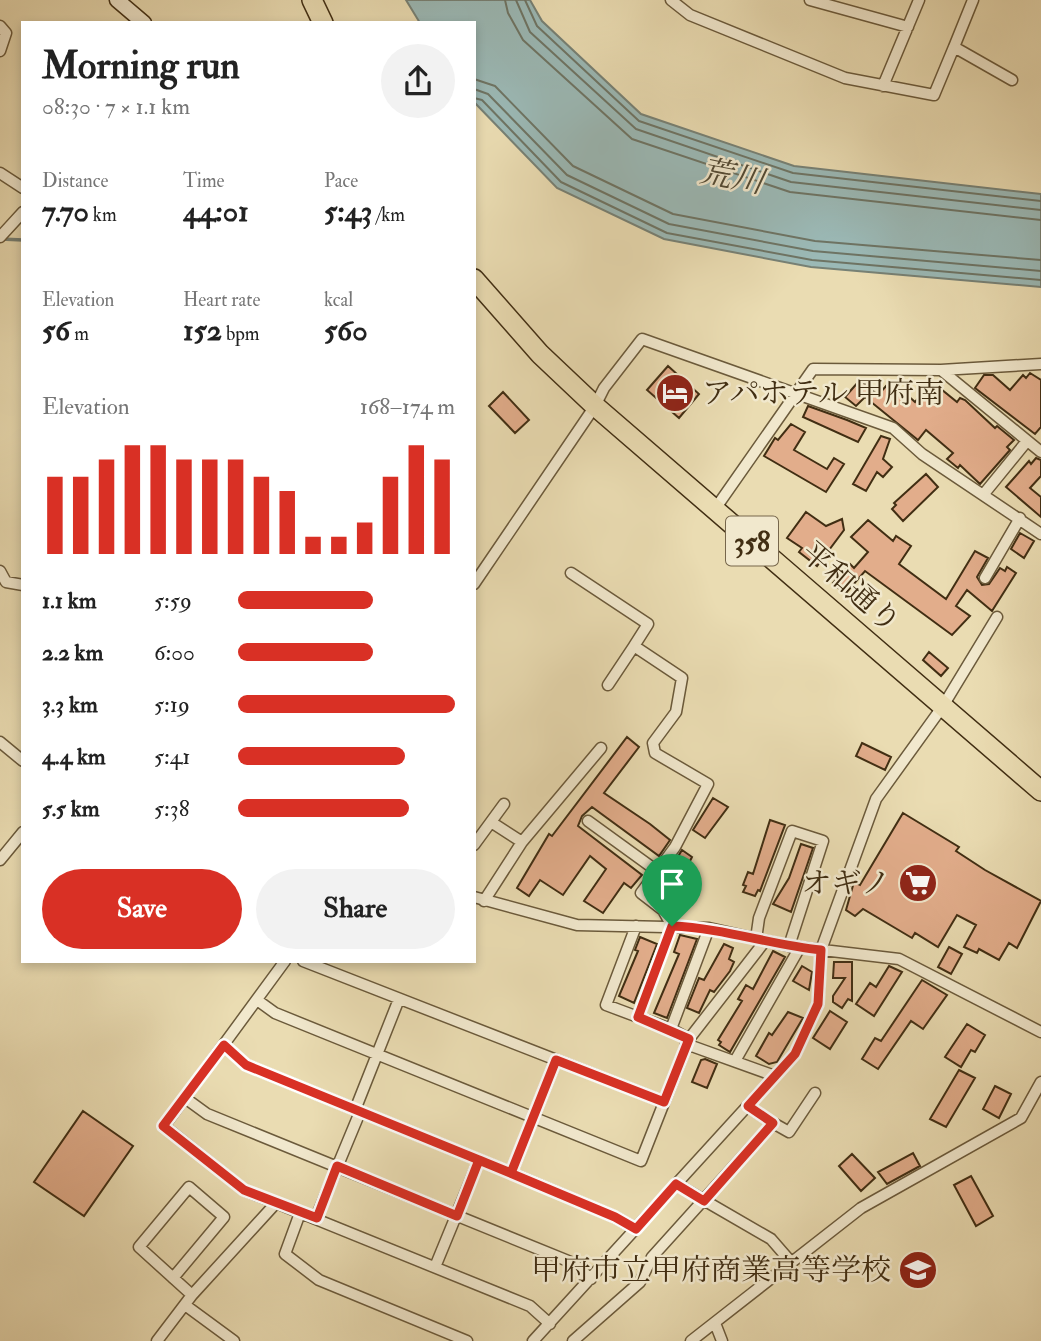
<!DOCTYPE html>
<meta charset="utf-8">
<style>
body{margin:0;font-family:"IM FELL Double Pica","Noto Serif JP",serif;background:#f2f2f2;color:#222;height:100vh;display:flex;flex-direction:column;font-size:26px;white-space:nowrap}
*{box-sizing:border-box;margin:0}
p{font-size:23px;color:#767676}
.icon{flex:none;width:38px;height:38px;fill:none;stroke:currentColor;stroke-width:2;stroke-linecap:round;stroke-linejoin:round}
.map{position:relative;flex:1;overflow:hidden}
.drawer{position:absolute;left:21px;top:21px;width:455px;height:942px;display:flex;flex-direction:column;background:#fff;border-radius:0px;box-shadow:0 4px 10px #0003}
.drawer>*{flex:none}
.pin{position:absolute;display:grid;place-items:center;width:60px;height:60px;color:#fff;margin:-72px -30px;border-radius:50% 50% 50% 0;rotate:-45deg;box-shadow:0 0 7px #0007}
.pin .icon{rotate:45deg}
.round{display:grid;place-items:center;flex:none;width:74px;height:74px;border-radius:37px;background:#f2f2f2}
.summary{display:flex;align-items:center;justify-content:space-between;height:119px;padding:0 21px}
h1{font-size:38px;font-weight:700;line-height:52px}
.metrics{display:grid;grid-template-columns:repeat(3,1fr);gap:10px;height:119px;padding:7px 21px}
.metrics div{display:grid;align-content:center}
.metrics b{font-size:30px;font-weight:700}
.metrics small{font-size:19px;font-weight:400}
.metrics p{font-size:19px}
.chart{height:196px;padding:14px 21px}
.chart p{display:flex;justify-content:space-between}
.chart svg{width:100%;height:126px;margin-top:7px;stroke:#d93025;stroke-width:6}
.primary-button{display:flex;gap:14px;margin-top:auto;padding:14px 21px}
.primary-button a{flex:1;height:80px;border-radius:42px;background:#d93025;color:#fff;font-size:28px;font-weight:700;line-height:80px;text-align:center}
.primary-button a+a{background:#f2f2f2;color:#222}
ul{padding:0 21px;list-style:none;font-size:23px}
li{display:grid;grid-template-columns:112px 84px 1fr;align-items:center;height:52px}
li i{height:18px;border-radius:9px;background:#d93025}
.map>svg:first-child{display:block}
.water{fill:#9bb9b6;stroke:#778175;stroke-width:2}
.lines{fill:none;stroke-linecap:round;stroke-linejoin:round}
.shore{stroke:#6e7464;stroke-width:2}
.stream{stroke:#778175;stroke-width:3.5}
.building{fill:#e2ad8b;stroke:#412e13;stroke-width:2}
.street-casing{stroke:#6b5a3b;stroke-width:13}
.secondary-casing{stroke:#412e13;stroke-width:17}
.highway-casing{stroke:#412e13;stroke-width:22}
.street{stroke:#f1e8cd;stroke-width:10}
.secondary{stroke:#f1e8cd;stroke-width:14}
.highway{stroke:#eadcb2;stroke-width:19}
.route-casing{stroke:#fff;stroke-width:14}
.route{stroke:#d93025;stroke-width:9}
.labels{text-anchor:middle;stroke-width:5;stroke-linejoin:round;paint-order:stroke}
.shield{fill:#f1e8cd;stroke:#76664b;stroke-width:2}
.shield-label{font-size:28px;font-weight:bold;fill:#412e13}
.poi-label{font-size:30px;fill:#412e13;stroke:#f1e8cd;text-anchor:end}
.street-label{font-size:30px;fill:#412e13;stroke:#f1e8cd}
.water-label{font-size:32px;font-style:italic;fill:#534a34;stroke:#f1e8cd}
</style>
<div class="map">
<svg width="1041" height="1341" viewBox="0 0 1041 1341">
<rect width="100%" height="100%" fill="#eadcb2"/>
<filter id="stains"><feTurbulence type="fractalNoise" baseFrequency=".00286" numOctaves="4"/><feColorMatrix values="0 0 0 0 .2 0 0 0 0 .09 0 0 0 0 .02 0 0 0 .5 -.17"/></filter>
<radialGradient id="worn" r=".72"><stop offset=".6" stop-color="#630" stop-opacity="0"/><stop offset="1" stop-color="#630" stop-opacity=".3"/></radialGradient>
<path class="water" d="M 406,0 L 530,0 L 542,21 L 641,114 L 794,166 L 1041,194 L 1041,287 L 811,267 L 664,239 L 557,188 L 474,102 L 474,23 L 420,23 Z"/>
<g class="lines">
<path class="shore" d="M 505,0 L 508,13 L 523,40 L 632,139 L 790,192 L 1041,220
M 516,0 L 530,32 L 636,129 L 791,182 L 1041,210
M 525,0 L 537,26 L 639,121 L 793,173 L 1041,201
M 474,79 L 495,86 L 573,166 L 673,214 L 815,241 L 1041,260
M 474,89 L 488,94 L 567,175 L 669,224 L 813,251 L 1041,271
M 474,98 L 482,100 L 561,182 L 667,233 L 812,260 L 1041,280"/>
<path class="stream" d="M 1,239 L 23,240"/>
</g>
<path class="building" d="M 668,366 L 699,394 L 679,418 L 647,390 Z
M 1030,373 L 1041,380 L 1041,427 L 1035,434 L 975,388 L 984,375 L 993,375 L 1010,390 L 1023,375 L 1026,378 Z
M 860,380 L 878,395 L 887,385 L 891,389 L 895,384 L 915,402 L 931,381 L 957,402 L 960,398 L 965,400 L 995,428 L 997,426 L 1014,440 L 1007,447 L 1010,450 L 980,484 L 960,465 L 958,468 L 947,459 L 953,453 L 926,430 L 918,440 L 865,397 L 856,406 L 845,397 Z
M 503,392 L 529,420 L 515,433 L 489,406 Z
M 808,406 L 847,420 L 866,428 L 858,442 L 803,417 Z
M 791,424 L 805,432 L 794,450 L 827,469 L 834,458 L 844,464 L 826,492 L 764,456 L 775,438 L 778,440 Z
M 881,436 L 890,439 L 883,459 L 892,467 L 883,477 L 877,472 L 866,491 L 853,484 Z
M 1036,458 L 1041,460 L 1041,476 L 1030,488 L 1041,497 L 1041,517 L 1006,487 L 1029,461 L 1031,464 Z
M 926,474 L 938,487 L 903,521 L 892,509 L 896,505 L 894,503 Z
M 806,512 L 826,526 L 842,519 L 844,530 L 817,566 L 799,552 L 802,548 L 787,538 Z
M 868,520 L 893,541 L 896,536 L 911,546 L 899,564 L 946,599 L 975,551 L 988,558 L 977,577 L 982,585 L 989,584 L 1000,568 L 1005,571 L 1007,567 L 1016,573 L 992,611 L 967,590 L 956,606 L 970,616 L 952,635 L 865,571 L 845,594 L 833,583 L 850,564 L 854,568 L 868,552 L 851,537 Z
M 1020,533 L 1034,541 L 1024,558 L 1011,549 Z
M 929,652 L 948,668 L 941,676 L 923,660 Z
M 627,737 L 639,747 L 604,793 L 650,824 L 670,840 L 668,843 L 659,856 L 592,807 L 582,816 L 578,826 L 642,875 L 631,888 L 624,883 L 603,913 L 584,901 L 606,869 L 590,856 L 563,895 L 540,880 L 529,896 L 517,888 L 549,834 L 552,836 Z
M 862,743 L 891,757 L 885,770 L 856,756 Z
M 713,798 L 728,807 L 705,838 L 693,830 Z
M 903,813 L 959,847 L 956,851 L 985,870 L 1041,901 L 1017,948 L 1009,943 L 999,960 L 979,949 L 977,953 L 964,947 L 976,925 L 957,915 L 938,947 L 915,933 L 912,938 L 863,909 L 855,916 L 846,910 L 854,882 L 860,885 Z
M 770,820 L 785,825 L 760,891 L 758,890 L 755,896 L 743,892 L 746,886 L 743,885 L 748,872 L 753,874 Z
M 801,844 L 813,848 L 791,912 L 773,904 L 789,878 Z
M 682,850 L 692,857 L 673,894 L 660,886 Z
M 680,935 L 697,939 L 667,1018 L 654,1013 L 679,954 L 674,952 Z
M 640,937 L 657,944 L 634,1003 L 619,996 L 638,951 L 635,950 Z
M 724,944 L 733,948 L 729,959 L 734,962 L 730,971 L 714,992 L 710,990 L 699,1013 L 687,1008 L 699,978 L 704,980 Z
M 949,947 L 962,954 L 951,974 L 938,967 Z
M 773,951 L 785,957 L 730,1052 L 719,1045 L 721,1042 L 718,1040 L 742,1001 L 738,999 L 746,985 L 753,989 Z
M 834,962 L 852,962 L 852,1001 L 848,999 L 842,1008 L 833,1002 L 833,996 L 845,978 L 833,978 Z
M 802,966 L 812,972 L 809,990 L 793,981 Z
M 889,966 L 902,972 L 874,1016 L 856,1004 L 870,983 L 876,987 Z
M 922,980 L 947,995 L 923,1029 L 911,1021 L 878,1069 L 862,1059 L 875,1038 L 881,1041 Z
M 830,1011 L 847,1022 L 830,1049 L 813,1038 Z
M 788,1012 L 803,1018 L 777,1062 L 769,1064 L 756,1056 L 769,1033 L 772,1035 Z
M 967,1024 L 985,1035 L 975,1052 L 971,1050 L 961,1067 L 945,1057 Z
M 705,1059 L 717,1064 L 707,1088 L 692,1082 L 701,1060 Z
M 959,1070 L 975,1078 L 946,1127 L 930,1119 Z
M 995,1086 L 1011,1094 L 999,1118 L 983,1109 Z
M 83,1111 L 133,1146 L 84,1216 L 34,1182 Z
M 913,1153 L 920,1166 L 887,1184 L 878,1172 Z
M 852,1154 L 875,1178 L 861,1191 L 839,1166 Z
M 971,1176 L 993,1216 L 976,1226 L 954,1185 Z"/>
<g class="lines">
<defs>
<path id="street" d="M 671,0 L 690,15 L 845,78 L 934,95 L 954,47 L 1012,80
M 810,0 L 908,27
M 0,26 L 6,33 L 0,51
M 954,47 L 973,0
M 883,86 L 919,0
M 0,173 L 23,188
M 0,237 L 23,212
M 941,370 L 1041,452
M 983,495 L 1027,441
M 715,509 L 813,369 L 941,370 L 1041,364
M 0,571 L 6,582 L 23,585
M 571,573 L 648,624 L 634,646
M 985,578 L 1020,518
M 474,584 L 595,406 L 604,388 L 642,339 L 893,428 L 922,454 L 1041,534
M 608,685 L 634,646 L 682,678 L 676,712 L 653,743 L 655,753 L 708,784 L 675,847 L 641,893 L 663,910 L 672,926 L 638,1017 L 671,1029
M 0,742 L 23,761
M 588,821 L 657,871
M 491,822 L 522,842
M 474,845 L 504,804
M 0,860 L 23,832
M 474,897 L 577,925 L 709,928 L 789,946 L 899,959 L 1041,1032
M 484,901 L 522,842 L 601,748
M 636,926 L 606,1005 L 638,1017
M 756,939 L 759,918 L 792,831 L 823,841 L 789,946
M 285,961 L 164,1126 L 244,1190 L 530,1306 L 550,1324
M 303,961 L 664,1102
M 257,1000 L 275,1013 L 641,1161 L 689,1039 L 765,941
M 689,1039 L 671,1029 L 709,928
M 686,1044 L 775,1076
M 224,1045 L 246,1065 L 511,1173 L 615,1217 L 636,1229
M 735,1061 L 800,947
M 185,1098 L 207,1114 L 573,1263 L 591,1279
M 748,1106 L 773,1123
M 355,1110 L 399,999
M 511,1173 L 556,1060
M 676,1184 L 771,1239 L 791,1262
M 300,1213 L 285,1254 L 319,1280 L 467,1341
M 316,1218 L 360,1112
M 435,1267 L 479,1160
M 192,1295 L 276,1203
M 185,1305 L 234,1341
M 715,1323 L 722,1341
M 157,1341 L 192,1295 L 139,1247 L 189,1187 L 224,1217 L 173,1278
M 533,1341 L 795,1054 L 818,1004 L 821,950 L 876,799 L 943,706 L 997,617
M 573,1341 L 640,1282 L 652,1257 L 773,1123 L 789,1132 L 815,1093
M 691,1341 L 861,1208 L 1021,1118 L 1041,1082"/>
<path id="secondary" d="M 117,0 L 144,23"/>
<path id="highway" d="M 312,0 L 323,23
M 474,279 L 540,354 L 595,406 L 1041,791"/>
</defs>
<use href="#street" class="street-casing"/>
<use href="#secondary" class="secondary-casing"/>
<use href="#highway" class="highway-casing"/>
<use href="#street" class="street"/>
<use href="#secondary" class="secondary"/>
<use href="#highway" class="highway"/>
</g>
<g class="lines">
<defs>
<path id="route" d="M 672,926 L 638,1017 L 689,1039 L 664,1102 L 556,1060 L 511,1173 L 246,1065 L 224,1045 L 163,1126 L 244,1190 L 317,1218 L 337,1166 L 457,1216 L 479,1160 L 615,1217 L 636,1229 L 676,1184 L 704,1201 L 773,1123 L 748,1106 L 795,1054 L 818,1004 L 821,950 C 771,945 723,928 672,926"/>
</defs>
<use href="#route" class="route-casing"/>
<use href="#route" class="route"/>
</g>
<defs>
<symbol id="hotel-disc" viewBox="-11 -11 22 22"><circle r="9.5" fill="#8f2418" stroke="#f1e8cd"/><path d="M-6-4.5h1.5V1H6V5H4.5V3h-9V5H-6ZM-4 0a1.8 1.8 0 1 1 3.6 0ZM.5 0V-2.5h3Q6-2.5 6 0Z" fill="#fff"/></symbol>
<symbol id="supermarket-disc" viewBox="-11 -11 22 22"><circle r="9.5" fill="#8f2418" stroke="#f1e8cd"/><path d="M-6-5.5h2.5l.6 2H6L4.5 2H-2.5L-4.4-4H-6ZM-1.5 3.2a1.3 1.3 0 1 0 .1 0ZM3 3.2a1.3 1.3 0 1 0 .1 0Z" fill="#fff"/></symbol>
<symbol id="school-disc" viewBox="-11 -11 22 22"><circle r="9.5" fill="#8f2418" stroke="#f1e8cd"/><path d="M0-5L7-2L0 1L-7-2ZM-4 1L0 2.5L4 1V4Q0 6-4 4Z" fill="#fff"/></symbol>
</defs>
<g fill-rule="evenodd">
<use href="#hotel-disc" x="653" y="371" width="44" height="44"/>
<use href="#supermarket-disc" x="896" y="861" width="44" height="44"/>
<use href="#school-disc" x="896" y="1248" width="44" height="44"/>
</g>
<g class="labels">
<rect class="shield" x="726" y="516.5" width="52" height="49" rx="5"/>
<g class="shield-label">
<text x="752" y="551">358</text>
</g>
<g class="poi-label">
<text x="702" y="403" text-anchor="start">アパホテル 甲府南</text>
<text x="891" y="893">オギノ</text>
<text x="891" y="1280">甲府市立甲府商業高等学校</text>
</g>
<g class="street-label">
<text transform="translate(851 587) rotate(41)" y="10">平和通り</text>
</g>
<g class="water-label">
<text transform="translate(732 176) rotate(11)" y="11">荒川</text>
</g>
</g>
<rect width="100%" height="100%" filter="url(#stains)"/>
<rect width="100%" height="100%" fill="url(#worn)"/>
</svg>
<div class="pin" style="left:672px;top:926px;background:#1e9e55"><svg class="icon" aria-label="arrive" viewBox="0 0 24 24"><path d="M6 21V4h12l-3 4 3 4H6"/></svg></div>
<section class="drawer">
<div class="summary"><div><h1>Morning run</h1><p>08:30 · 7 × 1.1 km</p></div><a class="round"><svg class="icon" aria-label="share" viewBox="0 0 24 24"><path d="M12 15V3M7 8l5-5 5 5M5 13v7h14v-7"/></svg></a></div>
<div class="metrics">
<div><p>Distance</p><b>7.70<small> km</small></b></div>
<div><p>Time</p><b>44:01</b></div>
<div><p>Pace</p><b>5:43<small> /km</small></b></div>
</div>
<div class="metrics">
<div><p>Elevation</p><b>56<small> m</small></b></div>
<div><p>Heart rate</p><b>152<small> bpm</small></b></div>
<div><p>kcal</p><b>560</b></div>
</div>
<div class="chart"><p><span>Elevation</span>168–174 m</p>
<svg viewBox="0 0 160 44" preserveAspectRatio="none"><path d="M5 44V17M15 44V17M25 44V11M35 44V6M45 44V6M55 44V11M65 44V11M75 44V11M85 44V17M95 44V22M105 44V38M115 44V38M125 44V33M135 44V17M145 44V6M155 44V11"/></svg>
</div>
<ul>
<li><b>1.1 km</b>5:59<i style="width:62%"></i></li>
<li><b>2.2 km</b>6:00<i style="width:62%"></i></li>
<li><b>3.3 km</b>5:19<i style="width:100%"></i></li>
<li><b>4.4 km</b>5:41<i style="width:77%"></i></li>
<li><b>5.5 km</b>5:38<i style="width:79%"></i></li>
</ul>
<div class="primary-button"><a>Save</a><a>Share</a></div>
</section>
</div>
